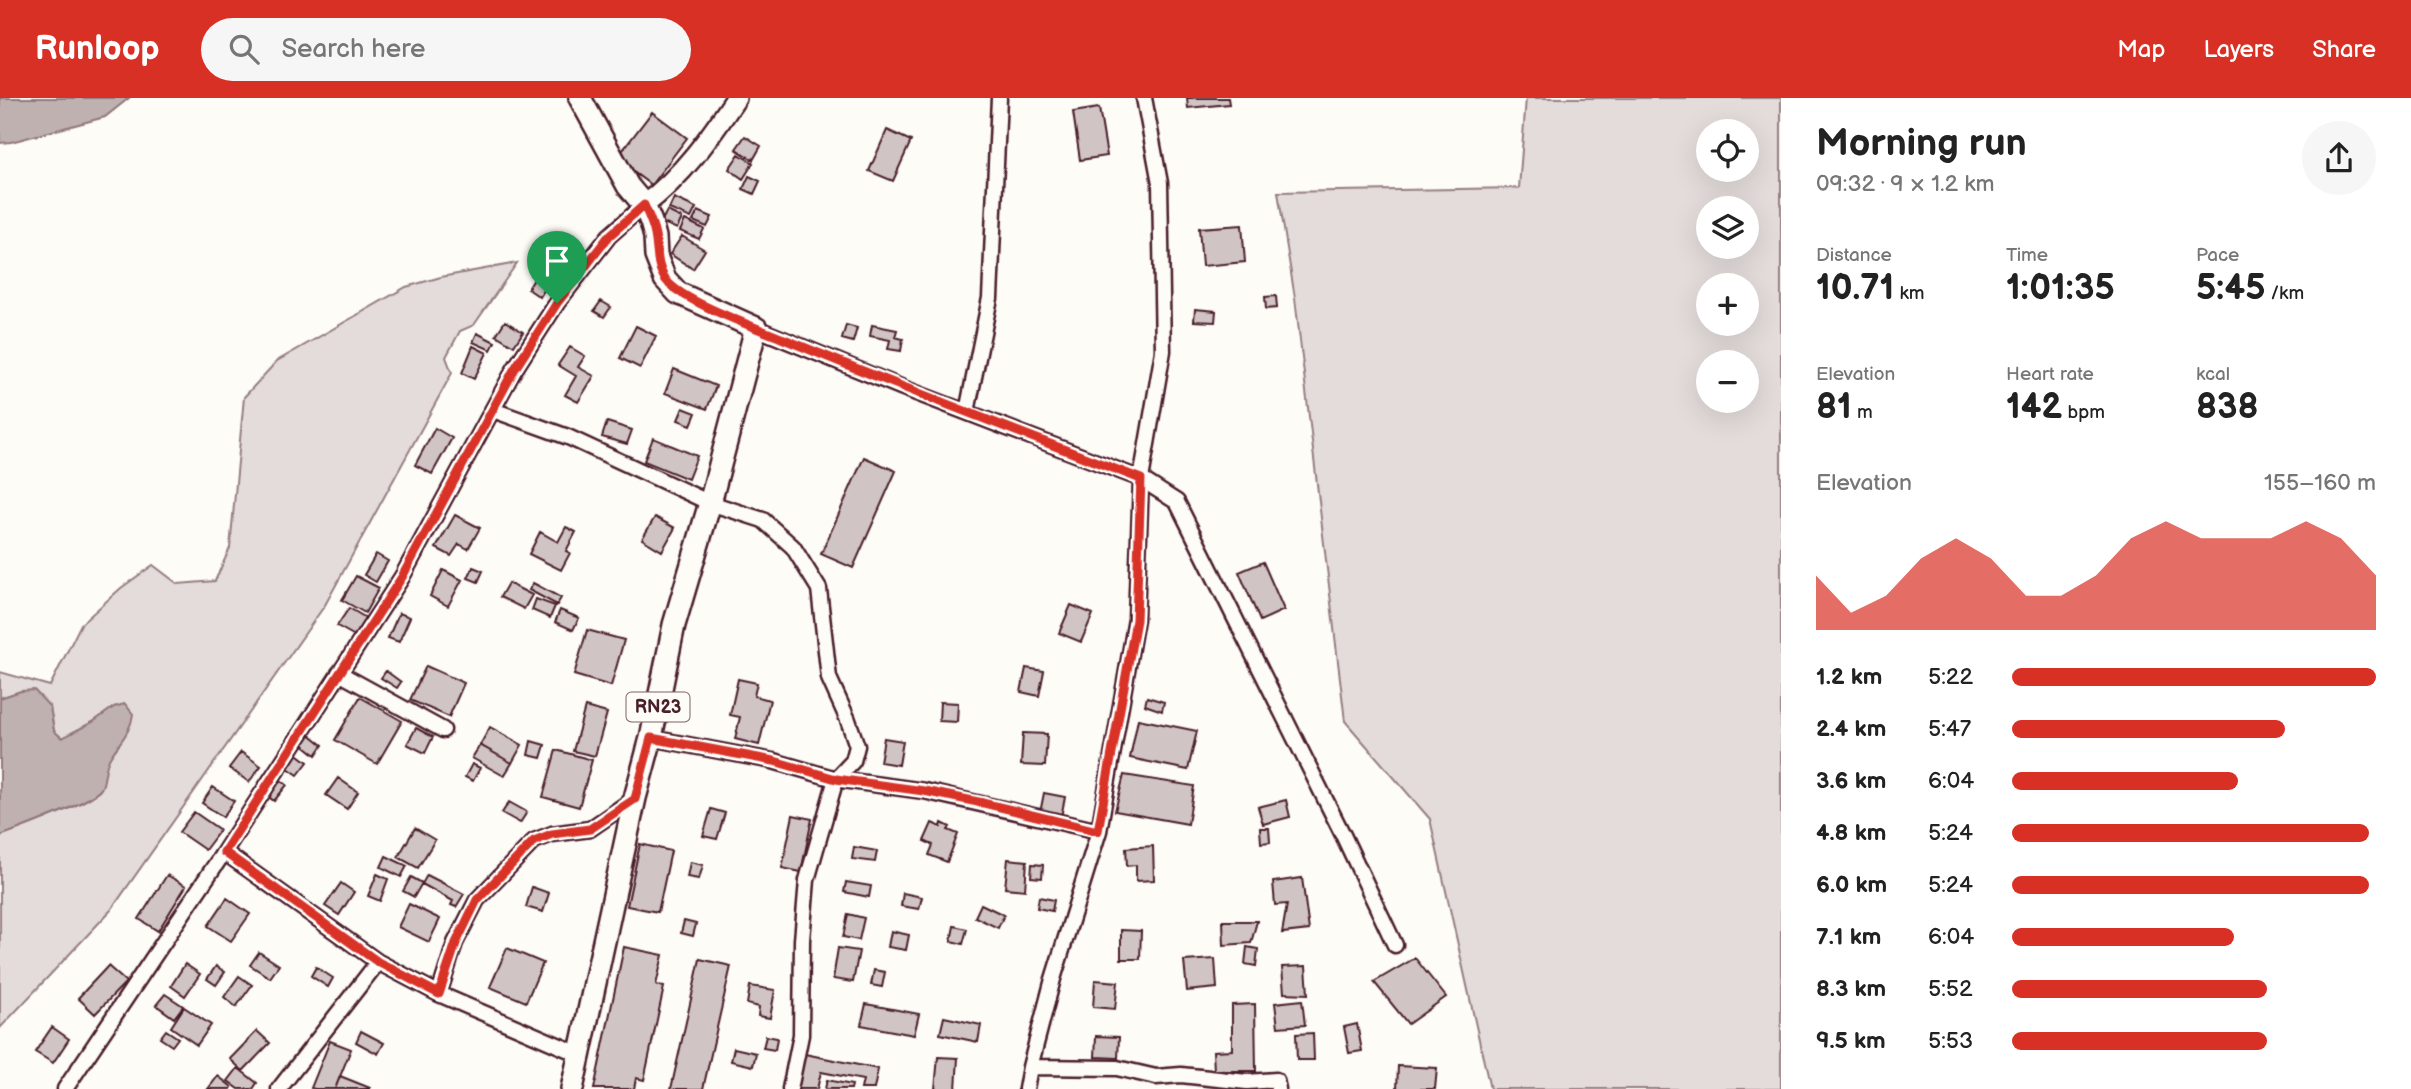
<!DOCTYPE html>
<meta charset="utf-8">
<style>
body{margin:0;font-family:"Balsamiq Sans",sans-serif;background:#f6f6f6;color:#222;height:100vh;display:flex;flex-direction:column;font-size:26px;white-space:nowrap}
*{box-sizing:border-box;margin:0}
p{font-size:23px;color:#767676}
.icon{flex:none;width:38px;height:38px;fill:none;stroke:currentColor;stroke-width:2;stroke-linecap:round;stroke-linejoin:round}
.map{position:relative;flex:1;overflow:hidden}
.side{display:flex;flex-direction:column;background:#fff;width:630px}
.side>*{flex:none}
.controls{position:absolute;left:1696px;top:21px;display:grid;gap:14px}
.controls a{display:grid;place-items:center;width:63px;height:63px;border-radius:50%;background:#fff;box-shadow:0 7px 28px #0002;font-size:35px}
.pin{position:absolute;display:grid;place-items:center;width:60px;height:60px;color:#fff;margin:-72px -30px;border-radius:50% 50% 50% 0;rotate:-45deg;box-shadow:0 0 7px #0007}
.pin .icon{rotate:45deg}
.round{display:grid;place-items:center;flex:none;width:74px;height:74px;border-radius:37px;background:#f6f6f6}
.head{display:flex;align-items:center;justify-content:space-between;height:119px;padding:0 35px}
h1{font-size:38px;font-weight:700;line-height:52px}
.metrics{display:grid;grid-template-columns:repeat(3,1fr);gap:10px;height:119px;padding:7px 35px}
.metrics div{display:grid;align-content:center}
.metrics b{font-size:35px;font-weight:700}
.metrics small{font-size:19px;font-weight:400}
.metrics p{font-size:19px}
.chart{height:196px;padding:14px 35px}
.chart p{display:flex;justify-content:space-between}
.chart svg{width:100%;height:126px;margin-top:7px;fill:#d93025;opacity:.7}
ul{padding:0 35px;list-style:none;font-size:23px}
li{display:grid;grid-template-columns:112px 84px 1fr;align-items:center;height:52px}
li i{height:18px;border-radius:9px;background:#d93025}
header{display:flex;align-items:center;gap:42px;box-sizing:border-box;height:98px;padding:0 35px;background:#d93025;color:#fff}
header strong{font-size:33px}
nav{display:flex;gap:38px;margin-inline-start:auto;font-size:24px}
.search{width:490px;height:63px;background:#f6f6f6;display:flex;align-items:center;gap:18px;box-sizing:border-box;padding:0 24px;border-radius:38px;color:#767676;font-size:26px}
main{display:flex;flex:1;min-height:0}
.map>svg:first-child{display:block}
.green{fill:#e3dcda;stroke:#967e82;stroke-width:2;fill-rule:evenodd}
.water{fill:#c0b1b1;stroke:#91777b;stroke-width:2}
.building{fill:#d0c5c4;stroke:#4a1f2b;stroke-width:2}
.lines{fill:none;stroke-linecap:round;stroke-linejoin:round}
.minor-casing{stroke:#4a1f2b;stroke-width:19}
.secondary-casing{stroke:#4a1f2b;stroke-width:24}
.primary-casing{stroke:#4a1f2b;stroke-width:26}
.minor{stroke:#fdfcf7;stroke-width:14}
.secondary{stroke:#fdfcf7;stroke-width:19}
.primary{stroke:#fdfcf7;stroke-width:21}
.route-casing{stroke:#fff;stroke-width:14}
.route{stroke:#d93025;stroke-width:9}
.labels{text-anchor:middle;stroke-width:5;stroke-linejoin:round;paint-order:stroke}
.shield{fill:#fdfcf7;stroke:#806168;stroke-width:2}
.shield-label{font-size:18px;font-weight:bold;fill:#4a1f2b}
</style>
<header>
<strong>Runloop</strong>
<div class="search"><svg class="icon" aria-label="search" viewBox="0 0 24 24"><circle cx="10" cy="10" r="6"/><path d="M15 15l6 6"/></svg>Search here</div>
<nav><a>Map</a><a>Layers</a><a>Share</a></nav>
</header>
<main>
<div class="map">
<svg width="1781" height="991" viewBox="0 0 1781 991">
<rect width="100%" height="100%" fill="#fdfcf7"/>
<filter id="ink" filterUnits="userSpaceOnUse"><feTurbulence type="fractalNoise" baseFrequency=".0143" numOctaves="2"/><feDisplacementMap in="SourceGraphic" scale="14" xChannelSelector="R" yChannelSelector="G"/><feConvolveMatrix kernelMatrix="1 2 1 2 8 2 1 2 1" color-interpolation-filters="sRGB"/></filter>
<g filter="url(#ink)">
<path class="green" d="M 1526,0 L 1781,0 L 1781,991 L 1490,991 L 1430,721 L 1345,623 L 1295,200 L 1278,94 L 1519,90 ZM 1708,33 L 1746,33 L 1746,72 L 1708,72 ZM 1708,110 L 1746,110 L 1746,149 L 1708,149 ZM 1708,187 L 1746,187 L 1746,226 L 1708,226 ZM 1708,264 L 1746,264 L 1746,303 L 1708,303 Z
M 517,165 L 474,227 L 460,233 L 446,259 L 452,275 L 325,507 L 111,812 L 0,930 L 0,738 C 19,731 89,705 100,692 C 104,686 103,677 105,671 C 107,661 113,654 119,647 L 114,609 L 93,624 L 62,640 L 54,633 L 50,609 L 21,593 L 0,600 L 0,574 L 50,588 L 81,526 L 121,490 L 153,467 L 178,486 L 215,483 L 230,450 L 244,299 L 277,263 L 406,189 L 441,179 Z"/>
<path class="water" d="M 0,0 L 129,0 L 105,19 L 11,44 L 0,45 Z
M 34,592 L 50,609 L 54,633 L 62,640 L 93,624 L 114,609 L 125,606 L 133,616 C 131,634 120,643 111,658 C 104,668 106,679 102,689 C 95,704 18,731 0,738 L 0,600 L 21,593 Z"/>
<path class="building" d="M 1187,0 L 1228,0 L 1229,6 L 1188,10 Z
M 1099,10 L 1107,58 L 1080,62 L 1073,14 Z
M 652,14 L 687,40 L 651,87 L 616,61 Z
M 887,32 L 911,43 L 893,83 L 869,73 Z
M 745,38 L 761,48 L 753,62 L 736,51 Z
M 739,56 L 753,65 L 743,81 L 729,71 Z
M 749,78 L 760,83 L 754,96 L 743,91 Z
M 674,100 L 696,110 L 691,120 L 669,111 Z
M 667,113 L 682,120 L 677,131 L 661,124 Z
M 698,113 L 712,119 L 707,129 L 693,123 Z
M 685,122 L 704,131 L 699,141 L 680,133 Z
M 1242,127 L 1245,164 L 1202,168 L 1199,130 Z
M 682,138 L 705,152 L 693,171 L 670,156 Z
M 554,140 L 573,150 L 561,172 L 557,170 L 540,199 L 528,191 L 537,176 L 542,179 L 548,169 L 540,165 Z
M 1276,198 L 1277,210 L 1266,211 L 1265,199 Z
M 601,203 L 611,209 L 604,219 L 594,213 Z
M 1195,211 L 1216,213 L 1215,224 L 1194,223 Z
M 505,223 L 523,234 L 514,248 L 496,237 Z
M 846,227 L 857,230 L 853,244 L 842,241 Z
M 872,227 L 897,232 L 895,239 L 903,241 L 901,253 L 888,251 L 890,242 L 870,238 Z
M 636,228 L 656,238 L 640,270 L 620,260 Z
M 477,235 L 495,244 L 491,252 L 473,244 Z
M 473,248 L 487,255 L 474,281 L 462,275 Z
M 570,249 L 585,258 L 578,269 L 594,278 L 578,304 L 565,297 L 576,278 L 558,267 Z
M 674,271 L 716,288 L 707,311 L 665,295 Z
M 683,310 L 696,315 L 691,327 L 678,322 Z
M 607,324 L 632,332 L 627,346 L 602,339 Z
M 435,330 L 452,340 L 432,376 L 415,367 Z
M 653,340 L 697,358 L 688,381 L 644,363 Z
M 864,359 L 896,373 L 853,470 L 821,456 Z
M 455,417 L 480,430 L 468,451 L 459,446 L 451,458 L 436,450 Z
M 655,419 L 675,430 L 662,453 L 642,441 Z
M 566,429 L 576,434 L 566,453 L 570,455 L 561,472 L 529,456 L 540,434 L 558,444 Z
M 376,456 L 388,463 L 376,484 L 364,477 Z
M 1263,464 L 1284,512 L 1260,523 L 1239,474 Z
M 473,469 L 483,473 L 478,484 L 468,480 Z
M 443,472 L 462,482 L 448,508 L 430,498 Z
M 356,478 L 379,490 L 365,515 L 342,502 Z
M 508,485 L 532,497 L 524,511 L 500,499 Z
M 533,485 L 561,500 L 557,507 L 529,492 Z
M 536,501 L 555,508 L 550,520 L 532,512 Z
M 1071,507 L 1093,516 L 1081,544 L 1059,535 Z
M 349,510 L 366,520 L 355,538 L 337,528 Z
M 560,512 L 579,520 L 573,532 L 555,524 Z
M 399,515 L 410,519 L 399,544 L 388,540 Z
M 587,532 L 624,542 L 611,588 L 574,577 Z
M 426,568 L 464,585 L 449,619 L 410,602 Z
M 1026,570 L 1044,573 L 1039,598 L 1021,594 Z
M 386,573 L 401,584 L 397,590 L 381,580 Z
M 738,581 L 757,585 L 754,598 L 770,602 L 759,647 L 735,641 L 740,619 L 730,617 Z
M 360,599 L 402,623 L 377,666 L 335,642 Z
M 1147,599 L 1164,604 L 1162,613 L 1145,607 Z
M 940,604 L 958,605 L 957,624 L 939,623 Z
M 585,609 L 607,615 L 595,658 L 573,653 Z
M 1138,621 L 1197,633 L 1188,672 L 1130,660 Z
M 490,629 L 522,647 L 512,665 L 480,647 Z
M 416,630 L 433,639 L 425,655 L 407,646 Z
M 308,635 L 323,647 L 316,657 L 301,645 Z
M 1023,635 L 1047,636 L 1045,668 L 1021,667 Z
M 884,640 L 903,643 L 899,667 L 880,664 Z
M 531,643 L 545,647 L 541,660 L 528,657 Z
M 480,647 L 512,665 L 504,678 L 472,660 Z
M 556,652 L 592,662 L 579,709 L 543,699 Z
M 241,654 L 261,668 L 249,684 L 229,670 Z
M 295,654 L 308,664 L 298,677 L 285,668 Z
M 472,666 L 480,670 L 473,683 L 465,679 Z
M 1124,677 L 1194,688 L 1188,726 L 1115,713 Z
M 278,680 L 287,687 L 274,703 L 265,696 Z
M 338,680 L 358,694 L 347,711 L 326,697 Z
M 213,689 L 234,703 L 223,719 L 202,705 Z
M 1044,695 L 1065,699 L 1061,719 L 1040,715 Z
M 1286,702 L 1290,719 L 1263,726 L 1258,709 Z
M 509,704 L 527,714 L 520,725 L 502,715 Z
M 711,711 L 725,715 L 717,741 L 703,738 Z
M 194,714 L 220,732 L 205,752 L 179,734 Z
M 793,717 L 812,721 L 801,774 L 782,770 Z
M 932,725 L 941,729 L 942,725 L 950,729 L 948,732 L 958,736 L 947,764 L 929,757 L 933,747 L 924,743 Z
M 415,730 L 435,742 L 418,770 L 398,759 Z
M 1260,730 L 1269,730 L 1270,744 L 1261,745 Z
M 640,746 L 671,753 L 658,814 L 627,808 Z
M 1153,748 L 1154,782 L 1136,783 L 1136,767 L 1127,768 L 1126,750 Z
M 854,749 L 877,753 L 875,764 L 852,761 Z
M 386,758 L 407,768 L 401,779 L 381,769 Z
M 1008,761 L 1027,763 L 1025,792 L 1005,790 Z
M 690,764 L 703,767 L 699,781 L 687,779 Z
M 1032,766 L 1043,767 L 1042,780 L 1031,779 Z
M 377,776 L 388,781 L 380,803 L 368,798 Z
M 167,777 L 186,788 L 158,833 L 139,821 Z
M 427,777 L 464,796 L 456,809 L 451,807 L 453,803 L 422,786 Z
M 411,779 L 422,785 L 414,799 L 403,793 Z
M 1302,780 L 1309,832 L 1282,835 L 1287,806 L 1275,807 L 1273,784 Z
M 846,784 L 871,788 L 869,799 L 844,794 Z
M 341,785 L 354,794 L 339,817 L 325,808 Z
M 532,789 L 549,795 L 543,814 L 526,809 Z
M 903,795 L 922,799 L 919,811 L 901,808 Z
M 1039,799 L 1054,802 L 1052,813 L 1037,810 Z
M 227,800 L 250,816 L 231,843 L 208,828 Z
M 409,806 L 440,821 L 429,844 L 398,829 Z
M 981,806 L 1004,817 L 998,830 L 975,819 Z
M 848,816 L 864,820 L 859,842 L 843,839 Z
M 684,823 L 696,826 L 693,838 L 681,835 Z
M 1223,823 L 1257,823 L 1251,845 L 1224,847 Z
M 954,828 L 967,831 L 963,846 L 951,843 Z
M 1121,832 L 1141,833 L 1140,861 L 1121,861 Z
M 891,833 L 909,837 L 906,852 L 888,849 Z
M 624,849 L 663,857 L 656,887 L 664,889 L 644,982 L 636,980 L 634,991 L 594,991 Z
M 1247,849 L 1258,851 L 1256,868 L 1245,866 Z
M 507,850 L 543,865 L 526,904 L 490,889 Z
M 838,850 L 859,853 L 853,884 L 833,881 Z
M 259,854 L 279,867 L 270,880 L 250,867 Z
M 1415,860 L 1446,899 L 1408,926 L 1374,884 Z
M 700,861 L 731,868 L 703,991 L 671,991 Z
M 1215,861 L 1217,890 L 1187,893 L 1184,863 Z
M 185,866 L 200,876 L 185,898 L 171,888 Z
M 108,868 L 126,884 L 95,916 L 78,900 Z
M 216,868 L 225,874 L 216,887 L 207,881 Z
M 1306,868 L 1308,896 L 1284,895 L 1282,869 Z
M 316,869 L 333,880 L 328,889 L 311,878 Z
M 874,872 L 885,874 L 882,889 L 871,887 Z
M 239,878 L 252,887 L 236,909 L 224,899 Z
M 1095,882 L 1118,884 L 1115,911 L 1093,909 Z
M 750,888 L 775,892 L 770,920 L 758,918 L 759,909 L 747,906 Z
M 165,896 L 183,908 L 174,920 L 156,907 Z
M 1302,902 L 1305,927 L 1278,929 L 1275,905 Z
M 866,906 L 919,916 L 914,937 L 861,927 Z
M 1255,906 L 1256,973 L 1214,973 L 1213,953 L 1232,952 L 1232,907 Z
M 184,909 L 211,927 L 197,947 L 171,929 Z
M 944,919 L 981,927 L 978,944 L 940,936 Z
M 1357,926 L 1362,953 L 1349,955 L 1344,929 Z
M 52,929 L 69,941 L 53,965 L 35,954 Z
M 166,932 L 178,940 L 172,948 L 160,940 Z
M 257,933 L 270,945 L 243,973 L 230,961 Z
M 361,933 L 384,945 L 378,956 L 356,944 Z
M 1313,935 L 1314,962 L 1297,962 L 1296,936 Z
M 766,938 L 777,940 L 775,952 L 763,950 Z
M 1096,938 L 1119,939 L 1118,960 L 1095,959 Z
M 330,943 L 351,951 L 335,991 L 315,991 L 311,990 Z
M 734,950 L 756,955 L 753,968 L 731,963 Z
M 805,956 L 878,971 L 874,991 L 861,991 L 863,982 L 821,974 L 817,991 L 797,991 Z
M 938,959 L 958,960 L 956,991 L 935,991 Z
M 1398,968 L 1437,970 L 1435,991 L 1397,991 Z
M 238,970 L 257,985 L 253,991 L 239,991 L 228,983 Z
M 218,978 L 232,989 L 231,991 L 208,991 Z
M 340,978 L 370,990 L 370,991 L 335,991 Z
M 827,982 L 852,987 L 851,991 L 825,991 Z"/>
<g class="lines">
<defs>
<path id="minor" d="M 756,230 L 903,290 L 1141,381 L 1177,404 L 1343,737 L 1395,847
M 493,312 L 568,339 L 710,405 L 763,422 L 793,449 L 819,491 L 829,580 L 848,622 L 857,648 L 853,663 L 836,681 L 807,782 L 802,842 L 801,937 L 790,991
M 967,314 L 990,200 L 999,0
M 339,575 L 443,632
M 651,640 L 773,663 L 836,681 L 924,693 L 1099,733
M 224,754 L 378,864 L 439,896 L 581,957
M 439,896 L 455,845 L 477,802 L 534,743 L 552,736 L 590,731 L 635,700
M 1030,969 L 1117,970 L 1156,979 L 1181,977 L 1247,984 L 1276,982 L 1278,991
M 65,991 L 224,754 L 402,479 L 514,272 L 557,205 L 609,138 L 644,107
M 279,991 L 378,864
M 1026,991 L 1030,969 L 1053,881 L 1099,733 L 1136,521 L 1141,381 L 1163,253 L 1160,85 L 1144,0"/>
<path id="secondary" d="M 644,107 C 682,79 711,38 736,0"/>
<path id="primary" d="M 572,991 L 635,700 L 651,640 L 674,527 L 710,405 L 756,230 L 678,195 L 665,181 L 656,158 L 655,139 L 651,124 L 644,107 L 628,88 L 580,0"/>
</defs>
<use href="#minor" class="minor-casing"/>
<use href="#secondary" class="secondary-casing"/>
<use href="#primary" class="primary-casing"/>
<use href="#minor" class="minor"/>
<use href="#secondary" class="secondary"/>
<use href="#primary" class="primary"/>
</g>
</g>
<g class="lines" filter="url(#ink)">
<defs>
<path id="route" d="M 644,107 C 648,116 653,126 655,137 C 658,152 656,169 666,182 C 681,203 757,230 784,241 C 902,290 1021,335 1141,381 L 1136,522 L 1098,733 L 983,705 L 924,693 L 836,681 L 774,663 L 651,640 L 635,701 L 590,731 L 552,736 L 534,743 L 477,802 L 456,845 L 439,896 L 378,864 L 224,754 L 402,479 L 514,272 L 557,205 L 609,138 Z"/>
</defs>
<use href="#route" class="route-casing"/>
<use href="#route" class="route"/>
</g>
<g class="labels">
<rect class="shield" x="626.5" y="594.5" width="63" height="29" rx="5"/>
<g class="shield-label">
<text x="658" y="615">RN23</text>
</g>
</g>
</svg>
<div class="controls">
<a><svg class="icon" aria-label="locate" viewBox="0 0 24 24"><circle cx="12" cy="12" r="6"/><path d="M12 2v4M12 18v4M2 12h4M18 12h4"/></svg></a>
<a><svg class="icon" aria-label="layers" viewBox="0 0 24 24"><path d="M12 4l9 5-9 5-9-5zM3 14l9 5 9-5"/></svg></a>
<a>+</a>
<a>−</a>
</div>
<div class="pin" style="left:557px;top:205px;background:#1e9e55"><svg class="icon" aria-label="arrive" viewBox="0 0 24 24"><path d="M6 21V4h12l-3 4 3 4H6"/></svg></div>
</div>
<section class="side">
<div class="head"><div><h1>Morning run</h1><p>09:32 · 9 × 1.2 km</p></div><a class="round"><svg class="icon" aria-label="share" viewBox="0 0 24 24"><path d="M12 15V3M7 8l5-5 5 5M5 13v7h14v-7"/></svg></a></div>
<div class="metrics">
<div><p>Distance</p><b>10.71<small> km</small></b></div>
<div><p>Time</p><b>1:01:35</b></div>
<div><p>Pace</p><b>5:45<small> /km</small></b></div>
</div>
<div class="metrics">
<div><p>Elevation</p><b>81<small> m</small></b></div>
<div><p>Heart rate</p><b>142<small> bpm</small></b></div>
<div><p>kcal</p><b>838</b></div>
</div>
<div class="chart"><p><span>Elevation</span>155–160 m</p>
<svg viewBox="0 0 160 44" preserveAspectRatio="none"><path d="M0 44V25L10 38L20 32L30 19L40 12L50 19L60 32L70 32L80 25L90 12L100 6L110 12L120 12L130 12L140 6L150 12L160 25V44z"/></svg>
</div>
<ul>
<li><b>1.2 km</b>5:22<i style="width:100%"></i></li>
<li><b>2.4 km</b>5:47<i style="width:75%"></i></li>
<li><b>3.6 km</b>6:04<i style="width:62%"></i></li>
<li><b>4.8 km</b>5:24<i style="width:98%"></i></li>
<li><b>6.0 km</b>5:24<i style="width:98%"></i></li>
<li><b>7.1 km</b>6:04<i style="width:61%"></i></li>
<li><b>8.3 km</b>5:52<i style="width:70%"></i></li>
<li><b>9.5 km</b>5:53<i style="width:70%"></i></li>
</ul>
</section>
</main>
